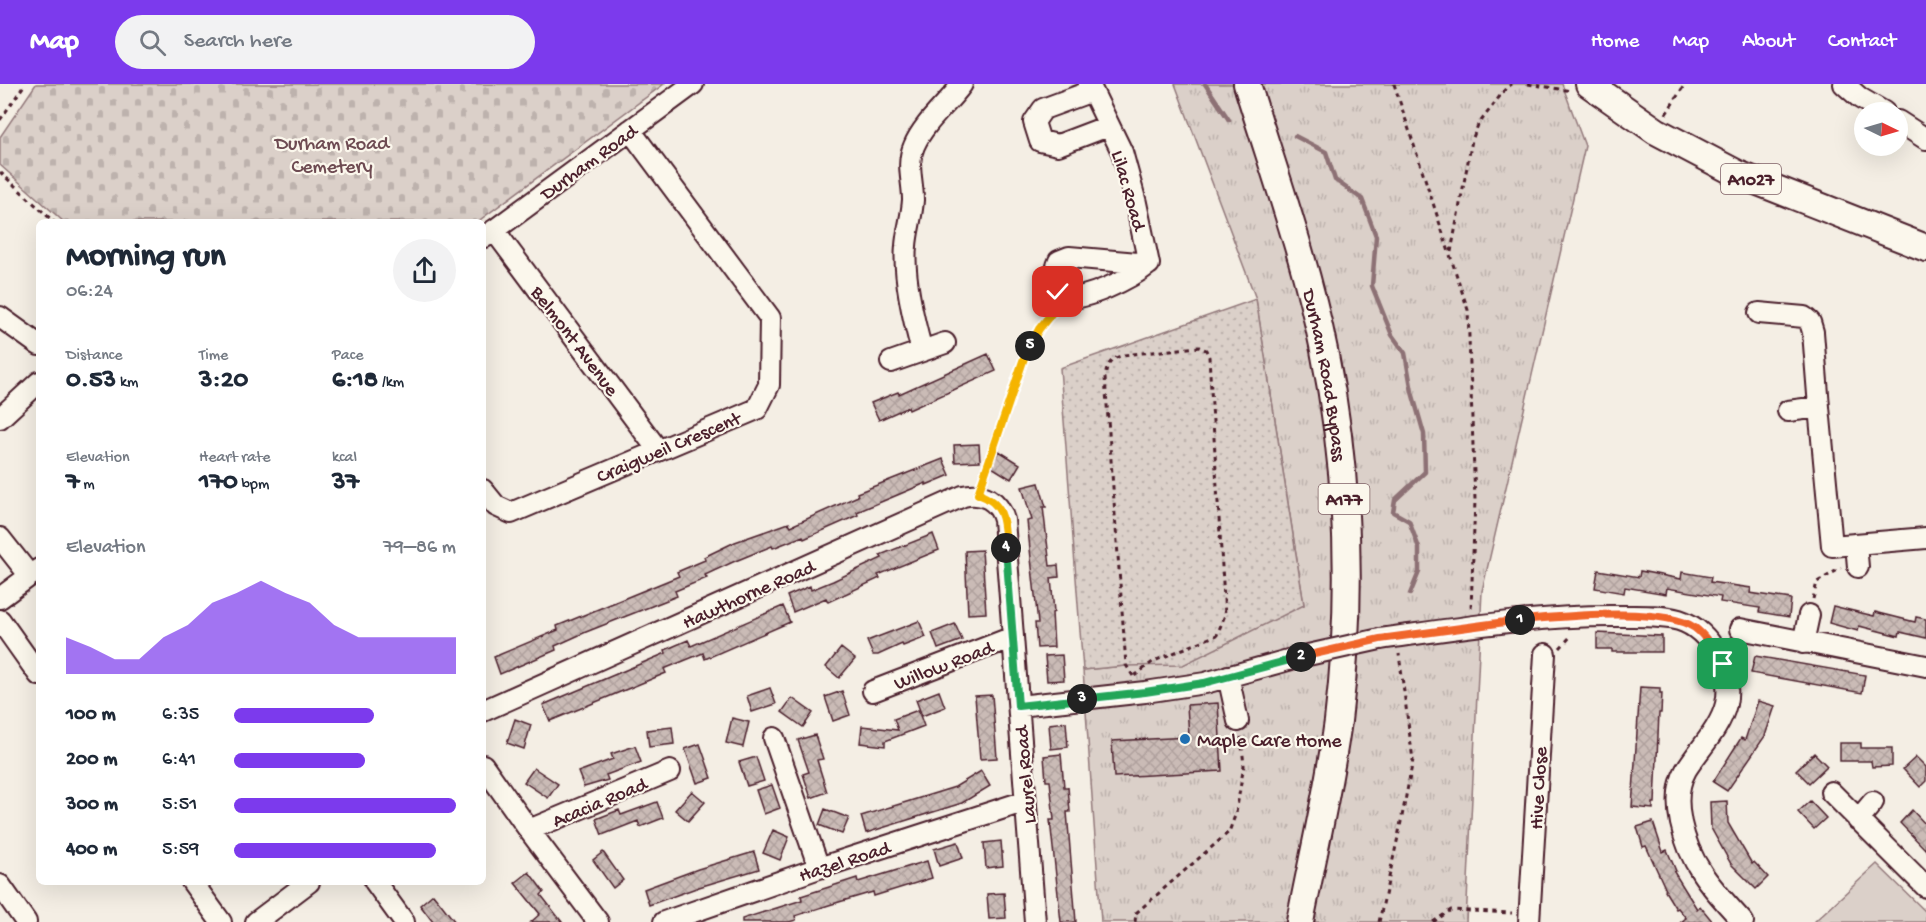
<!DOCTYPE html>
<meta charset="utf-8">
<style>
body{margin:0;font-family:"Gochi Hand",sans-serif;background:#f2f2f3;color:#1f2937;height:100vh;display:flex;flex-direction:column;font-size:22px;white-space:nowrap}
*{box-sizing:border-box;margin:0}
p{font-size:20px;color:#747a83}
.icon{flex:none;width:33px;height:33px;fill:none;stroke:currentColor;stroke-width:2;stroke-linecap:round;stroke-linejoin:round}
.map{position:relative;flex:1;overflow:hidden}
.drawer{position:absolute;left:36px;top:135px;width:450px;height:666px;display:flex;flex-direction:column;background:#fff;border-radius:9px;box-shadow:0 6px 24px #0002}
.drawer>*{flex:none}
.needle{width:39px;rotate:95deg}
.controls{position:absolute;left:1854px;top:18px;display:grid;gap:12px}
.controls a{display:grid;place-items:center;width:54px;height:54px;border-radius:50%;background:#fff;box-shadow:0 6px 24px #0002;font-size:30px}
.pin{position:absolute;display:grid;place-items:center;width:51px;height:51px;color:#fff;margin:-26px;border-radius:12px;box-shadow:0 3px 9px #0006}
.km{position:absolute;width:30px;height:30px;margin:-15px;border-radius:50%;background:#222;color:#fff;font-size:16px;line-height:30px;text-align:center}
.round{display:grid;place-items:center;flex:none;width:63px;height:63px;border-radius:32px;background:#f2f2f3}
.headline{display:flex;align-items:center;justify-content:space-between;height:102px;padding:0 30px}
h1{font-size:33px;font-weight:700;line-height:45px}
.figures{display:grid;grid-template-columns:repeat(3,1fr);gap:9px;height:102px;padding:6px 30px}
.figures div{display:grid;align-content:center}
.figures b{font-size:26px;font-weight:700}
.figures small{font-size:16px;font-weight:400}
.figures p{font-size:16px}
.chart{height:168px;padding:12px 30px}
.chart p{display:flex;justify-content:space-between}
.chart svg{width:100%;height:108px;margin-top:6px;fill:#7c3aed;opacity:.7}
ul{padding:0 30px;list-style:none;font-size:20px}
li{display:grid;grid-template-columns:96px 72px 1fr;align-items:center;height:45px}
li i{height:15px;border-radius:8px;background:#7c3aed}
header{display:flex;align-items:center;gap:36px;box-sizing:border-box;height:84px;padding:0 30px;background:#7c3aed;color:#fff}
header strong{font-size:28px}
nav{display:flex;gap:33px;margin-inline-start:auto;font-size:21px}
.search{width:420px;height:54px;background:#f2f2f3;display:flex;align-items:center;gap:15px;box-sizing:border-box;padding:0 21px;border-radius:33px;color:#747a83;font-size:22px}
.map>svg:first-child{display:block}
.grass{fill:#dbd0c9;stroke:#92787a;stroke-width:1.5}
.cemetery{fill:url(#cemetery-stones);stroke:#92787a;stroke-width:1.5}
.park{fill:url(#park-tufts);stroke:#92787a;stroke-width:1.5}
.garden{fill:url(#garden-dots);stroke:#92787a;stroke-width:1.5}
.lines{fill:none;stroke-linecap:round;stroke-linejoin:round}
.stream{stroke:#8d7174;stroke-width:4.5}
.building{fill:url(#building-cross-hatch);stroke:#4a1f2b;stroke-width:1.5}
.minor-casing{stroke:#4a1f2b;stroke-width:24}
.major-casing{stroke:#4a1f2b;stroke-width:30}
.path{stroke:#4a1f2b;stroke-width:3;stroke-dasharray:4.5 4.5;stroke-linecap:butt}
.minor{stroke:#fbf7ec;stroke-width:20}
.major{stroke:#fbf7ec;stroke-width:26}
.minor-bridge-casing{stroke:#4a1f2b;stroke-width:24;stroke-linecap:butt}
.minor-bridge{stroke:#fbf7ec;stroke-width:20}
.split-1-casing{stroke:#fff;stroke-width:12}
.split-2-casing{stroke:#fff;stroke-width:12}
.split-3-casing{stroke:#fff;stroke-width:12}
.split-4-casing{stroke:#fff;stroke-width:12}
.split-5-casing{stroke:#fff;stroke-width:12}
.split-6-casing{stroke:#fff;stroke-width:12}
.split-1{stroke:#f0652b;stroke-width:8}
.split-2{stroke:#f0652b;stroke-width:8}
.split-3{stroke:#22a559;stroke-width:8}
.split-4{stroke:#22a559;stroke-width:8}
.split-5{stroke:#f5b400;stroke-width:8}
.split-6{stroke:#f5b400;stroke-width:8}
.poi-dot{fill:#1f6fb2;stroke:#fbf7ec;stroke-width:2}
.labels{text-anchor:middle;stroke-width:4.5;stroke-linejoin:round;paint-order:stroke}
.shield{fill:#fbf7ec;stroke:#7f6065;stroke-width:1.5}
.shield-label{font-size:18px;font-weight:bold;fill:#4a1f2b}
.park-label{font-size:20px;fill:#6e4b52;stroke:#fbf7ec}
.street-label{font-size:20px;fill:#4a1f2b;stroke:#fbf7ec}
.poi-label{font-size:20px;fill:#4a1f2b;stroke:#fbf7ec;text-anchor:start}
</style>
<header>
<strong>Map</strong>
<div class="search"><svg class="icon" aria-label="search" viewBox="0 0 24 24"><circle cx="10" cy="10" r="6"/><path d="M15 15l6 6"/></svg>Search here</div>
<nav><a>Home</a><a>Map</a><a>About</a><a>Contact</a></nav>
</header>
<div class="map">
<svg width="1926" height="838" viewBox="0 0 1926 838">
<defs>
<pattern id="cemetery-stones" width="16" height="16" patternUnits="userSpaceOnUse" patternTransform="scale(1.5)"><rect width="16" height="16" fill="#dbd0c9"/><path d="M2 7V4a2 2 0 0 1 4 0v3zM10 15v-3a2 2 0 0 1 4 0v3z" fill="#bdb2ad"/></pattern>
<pattern id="park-tufts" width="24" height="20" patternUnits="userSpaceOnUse" patternTransform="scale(1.5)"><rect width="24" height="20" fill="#dbd0c9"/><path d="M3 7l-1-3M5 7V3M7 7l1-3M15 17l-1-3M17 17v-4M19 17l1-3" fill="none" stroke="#bdb2ad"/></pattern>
<pattern id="garden-dots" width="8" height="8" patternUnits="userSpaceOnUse" patternTransform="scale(1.5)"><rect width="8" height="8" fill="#dbd0c9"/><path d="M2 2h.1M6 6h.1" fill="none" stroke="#bdb2ad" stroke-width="1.8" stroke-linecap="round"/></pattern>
<pattern id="building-cross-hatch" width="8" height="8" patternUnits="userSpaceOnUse" patternTransform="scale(1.5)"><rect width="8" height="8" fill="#cabbb6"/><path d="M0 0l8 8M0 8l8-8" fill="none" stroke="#afa09d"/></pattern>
</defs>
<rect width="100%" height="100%" fill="#f4eee4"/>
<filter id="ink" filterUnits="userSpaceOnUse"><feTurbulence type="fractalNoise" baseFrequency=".0167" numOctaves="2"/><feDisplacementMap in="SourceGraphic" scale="12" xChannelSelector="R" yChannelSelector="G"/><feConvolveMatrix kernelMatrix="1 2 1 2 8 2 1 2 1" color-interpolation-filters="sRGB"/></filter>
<g filter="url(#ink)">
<path class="grass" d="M 1877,780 L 1926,828 L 1926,838 L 1814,838 Z"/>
<path class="cemetery" d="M 36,0 L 664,0 L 477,138 L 64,138 L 0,81 L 0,53 Z"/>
<path class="park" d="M 1175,0 L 1562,0 L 1585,62 L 1482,507 L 1466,838 L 1101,838 L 1083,586 L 1125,582 L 1304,521 L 1256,215 Z"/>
<path class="garden" d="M 1256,215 L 1304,521 L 1183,581 L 1125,582 L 1083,586 L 1060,284 Z"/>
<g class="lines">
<path class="stream" d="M 1205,0 L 1229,36
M 1295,52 L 1326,68 L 1335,96 L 1362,115 L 1376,152 L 1372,202 L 1392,251 L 1405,269 L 1412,308 L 1424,350 L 1425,388 L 1395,416 L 1393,428 L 1409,437 L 1419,464 L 1419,488 L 1410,510"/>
</g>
<path class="building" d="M 988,270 L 996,287 L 909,326 L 908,323 L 879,336 L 871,319 L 898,308 L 899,310 Z
M 979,360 L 980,377 L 955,378 L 954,361 Z
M 999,367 L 1020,380 L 1011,395 L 990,382 Z
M 943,375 L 950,391 L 926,401 L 926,399 L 857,428 L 858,431 L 804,455 L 803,452 L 773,464 L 772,462 L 733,478 L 705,491 L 707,494 L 675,507 L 677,512 L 586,548 L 555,562 L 556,566 L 500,590 L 494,573 L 558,546 L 557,542 L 679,492 L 677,488 L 705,476 L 704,473 L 735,458 L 789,439 L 791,442 L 858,412 L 857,409 Z
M 1039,399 L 1046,423 L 1043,423 L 1050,482 L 1058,481 L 1059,493 L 1051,494 L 1054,528 L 1052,529 L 1054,563 L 1037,564 L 1035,539 L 1038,539 L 1027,437 L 1032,436 L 1022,403 Z
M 933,450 L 939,466 L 878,491 L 880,494 L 828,518 L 826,514 L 793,528 L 787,512 L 810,502 L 811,506 L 833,497 L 882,474 L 880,471 Z
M 982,466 L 986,529 L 968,530 L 965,467 Z
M 1598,486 L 1639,493 L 1640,487 L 1681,495 L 1682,488 L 1711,493 L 1710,498 L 1751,504 L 1750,509 L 1791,515 L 1789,533 L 1759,528 L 1760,524 L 1720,518 L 1721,513 L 1667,504 L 1666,510 L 1625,503 L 1624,509 L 1595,504 Z
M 783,522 L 790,538 L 705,575 L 703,569 L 664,585 L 666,589 L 550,637 L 543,621 L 666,569 L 665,566 L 688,556 L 691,562 Z
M 1833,522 L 1874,532 L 1875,528 L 1915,538 L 1916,533 L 1926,535 L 1926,554 L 1900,548 L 1899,552 L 1859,542 L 1858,547 L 1829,539 Z
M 919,537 L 926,553 L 903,562 L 902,560 L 878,571 L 873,571 L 867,557 Z
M 955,540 L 962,556 L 938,565 L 932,549 Z
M 1597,549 L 1662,552 L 1662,568 L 1612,568 L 1612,565 L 1597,565 Z
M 841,564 L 855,575 L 839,594 L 826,583 Z
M 1062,571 L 1064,596 L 1047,597 L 1045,572 Z
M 1755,572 L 1865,591 L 1862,609 L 1751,589 Z
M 1640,603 L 1660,604 L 1660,609 L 1662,609 L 1661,629 L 1659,629 L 1655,719 L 1653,719 L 1653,725 L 1632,723 Z
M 770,604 L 776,620 L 752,628 L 747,612 Z
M 842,607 L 850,631 L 833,637 L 825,613 Z
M 939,607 L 945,623 L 922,632 L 916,616 Z
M 992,611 L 997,674 L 980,675 L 975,612 Z
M 792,614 L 813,629 L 803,643 L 782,628 Z
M 1758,617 L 1775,622 L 1765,652 L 1727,707 L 1713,698 L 1741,654 L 1745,656 Z
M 1218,619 L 1222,687 L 1114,693 L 1112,657 L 1189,653 L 1187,621 Z
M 918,626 L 924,642 L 885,657 L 885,662 L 860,659 L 862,642 L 898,646 L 894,635 Z
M 732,634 L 749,638 L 743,663 L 726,659 Z
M 515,635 L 531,641 L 524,665 L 507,659 Z
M 1066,638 L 1068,663 L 1051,665 L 1049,640 Z
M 672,643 L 674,660 L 649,663 L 647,646 Z
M 815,651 L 823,675 L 817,676 L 827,708 L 811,714 L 803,690 L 809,688 L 798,656 Z
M 1840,659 L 1861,659 L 1861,664 L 1892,664 L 1892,682 L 1872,683 L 1871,677 L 1840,677 Z
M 700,660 L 712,694 L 697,699 L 685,665 Z
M 635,662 L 641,678 L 606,691 L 608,696 L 584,703 L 578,688 L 613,675 L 611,670 Z
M 1814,669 L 1827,682 L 1809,699 L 1796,686 Z
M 1061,670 L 1064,703 L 1068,703 L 1070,728 L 1067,728 L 1076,838 L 1061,838 L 1050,736 L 1054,736 L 1050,697 L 1046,697 L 1044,672 Z
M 756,673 L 764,697 L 747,702 L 739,678 Z
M 1916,673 L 1926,683 L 1926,697 L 1920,703 L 1903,685 Z
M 534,684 L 558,700 L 548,714 L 524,698 Z
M 981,687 L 990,702 L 962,719 L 866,749 L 861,732 L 955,703 Z
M 772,701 L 780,724 L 764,730 L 756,706 Z
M 692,707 L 705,718 L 688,737 L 675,726 Z
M 1727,717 L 1728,739 L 1752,780 L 1754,778 L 1768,793 L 1756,805 L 1731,780 L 1711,744 L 1710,718 Z
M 1810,717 L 1826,734 L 1814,745 L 1798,728 Z
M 657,718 L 663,734 L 640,743 L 638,737 L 602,751 L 596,735 L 619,726 L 621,731 Z
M 825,725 L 849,734 L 842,750 L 819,741 Z
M 1912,726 L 1926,741 L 1926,766 L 1900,739 Z
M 1653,738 L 1663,768 L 1667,766 L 1676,787 L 1674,788 L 1697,825 L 1700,822 L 1713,838 L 1681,838 L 1686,834 L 1678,824 L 1676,825 L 1665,807 L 1666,806 L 1646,762 L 1643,763 L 1637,743 Z
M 773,746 L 789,753 L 780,776 L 763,769 Z
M 1001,757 L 1003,782 L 986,784 L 984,759 Z
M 958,758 L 963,774 L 939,782 L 934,765 Z
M 603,768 L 623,796 L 613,804 L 593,776 Z
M 754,768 L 759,785 L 699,803 L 649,821 L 644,805 L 698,785 Z
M 927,777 L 932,794 L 874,812 L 873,808 L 829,821 L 795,832 L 796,836 L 789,838 L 742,838 L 742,835 L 802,816 L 801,812 L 857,794 L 858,798 Z
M 529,788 L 544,808 L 541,811 L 562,838 L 531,838 L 540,830 L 515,799 Z
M 1004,809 L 1006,834 L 989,835 L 987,810 Z
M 433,810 L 441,820 L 455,838 L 433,838 L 420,821 Z"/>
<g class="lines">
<defs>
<path id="minor" d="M 1089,0 L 1122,68 L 1136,119 L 1149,180
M 1844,0 L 1860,14 L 1884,28
M 1092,7 L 1043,25 L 1034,38 L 1040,57 L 1058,61 L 1108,42
M 1898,37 L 1926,55
M 494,146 L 658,366
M 485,153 L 693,0
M 1069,173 L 1149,180 C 1129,196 1088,215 1063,215 C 1055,204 1053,190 1059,177 Z
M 1759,229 L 1804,233 L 1810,238 L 1813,248 L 1819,323
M 0,233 L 39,261
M 922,267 C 914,238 903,192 906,162 C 907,147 912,132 913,116 C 913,97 906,80 914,62 C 924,38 948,20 962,0
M 891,278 L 945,259
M 1788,327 L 1819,323 L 1832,462 L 1926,454
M 0,334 L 39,298
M 483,406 L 496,422 L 511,429 L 757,325 L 769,301 L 770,234 L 630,46
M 0,454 L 30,492
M 1856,460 L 1858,483
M 0,514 L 39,485
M 0,536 L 39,591
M 1740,545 L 1926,582
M 1380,555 C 1460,544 1539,531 1620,532 C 1637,532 1662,531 1679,536 C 1711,546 1733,588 1726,620 C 1720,645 1699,665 1686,686 C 1669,716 1684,762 1702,789 C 1713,806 1729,822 1743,838
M 1803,559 L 1809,531
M 1228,592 L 1238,637
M 873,607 L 1013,553
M 1019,622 L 1145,608 L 1205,599 L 1299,573
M 483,627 L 963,412 C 983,407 999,417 1004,436 L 1035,838
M 774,654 L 819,784
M 483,681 L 529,746 L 598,838
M 1831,708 L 1926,803
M 1858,736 L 1873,718
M 529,746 L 670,687
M 192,798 L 221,838
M 375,798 L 404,838
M 0,801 L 26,838
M 256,838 L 309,798
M 664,838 L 819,784 L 1026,717
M 1529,838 L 1545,570"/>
<g id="major">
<path id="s1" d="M 1247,0 C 1274,88 1306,176 1324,266 C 1349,389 1353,513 1338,637 C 1329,704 1313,771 1300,838"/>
<path d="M 1589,0 L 1656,47 L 1738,90 L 1926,164"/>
</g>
</defs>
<use href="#minor" class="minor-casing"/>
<use href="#major" class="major-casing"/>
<path class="path" d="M 1394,0 L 1468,226 L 1475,416 L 1471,525
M 1528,0 L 1572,7
M 1666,30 L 1685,0
M 0,36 L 25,0
M 0,88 L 54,138
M 1451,168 L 1472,56 L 1478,41 L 1506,4 L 1512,0
M 983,395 C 1002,338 1015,275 1053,228
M 1813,515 L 1817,498 L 1841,484
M 1560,564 L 1572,551
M 1133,592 L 1126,581 L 1105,294 C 1107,280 1110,275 1124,271 L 1199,263 L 1206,266 L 1209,273 L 1225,531 L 1217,551 L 1154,577 L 1133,593
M 1135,838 L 1136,829 L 1229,748 L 1236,729 L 1244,681 L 1241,653
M 1379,838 L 1398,753 L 1413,676 L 1399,570
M 1433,838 L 1451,826 L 1512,829"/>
<use href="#minor" class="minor"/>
<use href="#major" class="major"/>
<defs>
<path id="minor-bridge" d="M 1299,573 L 1380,555"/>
</defs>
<use href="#minor-bridge" class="minor-bridge-casing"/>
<use href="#minor-bridge" class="minor-bridge"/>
</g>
</g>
<g class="lines" filter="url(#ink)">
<defs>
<path id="split-1" d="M 1520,536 C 1561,533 1662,522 1695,544 C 1707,553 1716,568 1723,580"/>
<path id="split-2" d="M 1301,573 L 1380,555 L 1520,536"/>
<path id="split-3" d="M 1082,615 L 1145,608 L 1204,599 L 1301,573"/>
<path id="split-4" d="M 1006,464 L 1018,622 L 1082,615"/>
<path id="split-5" d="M 1006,464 C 1004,439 1006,420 978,410 L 1024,274 L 1030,262"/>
<path id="split-6" d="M 1030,262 L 1039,245 L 1063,215 L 1058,208"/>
</defs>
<use href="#split-1" class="split-1-casing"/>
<use href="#split-2" class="split-2-casing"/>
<use href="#split-3" class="split-3-casing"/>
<use href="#split-4" class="split-4-casing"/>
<use href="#split-5" class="split-5-casing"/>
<use href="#split-6" class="split-6-casing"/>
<use href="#split-1" class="split-1"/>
<use href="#split-2" class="split-2"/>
<use href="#split-3" class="split-3"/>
<use href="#split-4" class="split-4"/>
<use href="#split-5" class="split-5"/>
<use href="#split-6" class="split-6"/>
</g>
<circle class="poi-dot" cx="1185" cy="655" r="6"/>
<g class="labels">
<g class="shield">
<rect x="1721" y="80" width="60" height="30" rx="4.5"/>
<rect x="1318.5" y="400" width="51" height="30" rx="4.5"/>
</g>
<g class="shield-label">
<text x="1751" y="101">A1027</text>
<text x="1344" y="421">A177</text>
</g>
<g class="park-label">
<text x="332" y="65">Durham Road<tspan x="332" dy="23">Cemetery</tspan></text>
</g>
<g class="street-label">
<text transform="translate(588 77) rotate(-36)" y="7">Durham Road</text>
<text transform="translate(1130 106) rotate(74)" y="7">Lilac Road</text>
<text transform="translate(576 256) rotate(53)" y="7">Belmont Avenue</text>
<text dy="7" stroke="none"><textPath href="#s1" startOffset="302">Durham Road Bypass</textPath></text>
<text transform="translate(668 362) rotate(-23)" y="7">Craigweil Crescent</text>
<text transform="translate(748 509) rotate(-24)" y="7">Hawthorne Road</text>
<text transform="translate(943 580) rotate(-21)" y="7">Willow Road</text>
<text transform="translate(1024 691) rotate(-95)" y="7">Laurel Road</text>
<text transform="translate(1537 704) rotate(-87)" y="7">Hive Close</text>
<text transform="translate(599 717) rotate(-23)" y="7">Acacia Road</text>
<text transform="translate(844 776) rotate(-18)" y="7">Hazel Road</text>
</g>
<g class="poi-label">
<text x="1197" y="662">Maple Care Home</text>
</g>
</g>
</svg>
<div class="controls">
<a><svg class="needle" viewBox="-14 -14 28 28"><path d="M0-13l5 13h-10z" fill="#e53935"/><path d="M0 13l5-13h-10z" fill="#747a83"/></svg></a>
</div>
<div class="pin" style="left:1723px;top:580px;background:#1e9e55"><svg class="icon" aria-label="arrive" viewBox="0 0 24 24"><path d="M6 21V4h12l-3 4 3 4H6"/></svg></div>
<div class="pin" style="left:1058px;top:208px;background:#d93025"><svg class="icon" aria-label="check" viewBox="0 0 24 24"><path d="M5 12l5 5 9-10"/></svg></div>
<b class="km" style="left:1520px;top:536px">1</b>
<b class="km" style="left:1301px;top:573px">2</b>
<b class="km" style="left:1082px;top:615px">3</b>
<b class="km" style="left:1006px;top:464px">4</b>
<b class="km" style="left:1030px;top:262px">5</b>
<section class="drawer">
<div class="headline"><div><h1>Morning run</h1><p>06:24</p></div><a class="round"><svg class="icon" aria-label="share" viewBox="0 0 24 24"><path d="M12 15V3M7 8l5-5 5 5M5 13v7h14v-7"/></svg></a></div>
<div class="figures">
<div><p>Distance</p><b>0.53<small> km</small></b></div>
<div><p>Time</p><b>3:20</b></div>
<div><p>Pace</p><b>6:18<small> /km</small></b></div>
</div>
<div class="figures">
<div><p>Elevation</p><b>7<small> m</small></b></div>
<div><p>Heart rate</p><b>170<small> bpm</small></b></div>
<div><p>kcal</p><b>37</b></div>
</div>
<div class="chart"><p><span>Elevation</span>79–86 m</p>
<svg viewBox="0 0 160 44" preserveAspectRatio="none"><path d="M0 44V29L10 33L20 38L30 38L40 29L50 24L60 15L70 11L80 6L90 11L100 15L110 24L120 29L130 29L140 29L150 29L160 29V44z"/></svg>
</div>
<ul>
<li><b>100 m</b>6:35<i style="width:63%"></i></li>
<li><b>200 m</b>6:41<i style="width:59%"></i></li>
<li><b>300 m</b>5:51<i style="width:100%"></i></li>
<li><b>400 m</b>5:59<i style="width:91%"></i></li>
</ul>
</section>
</div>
